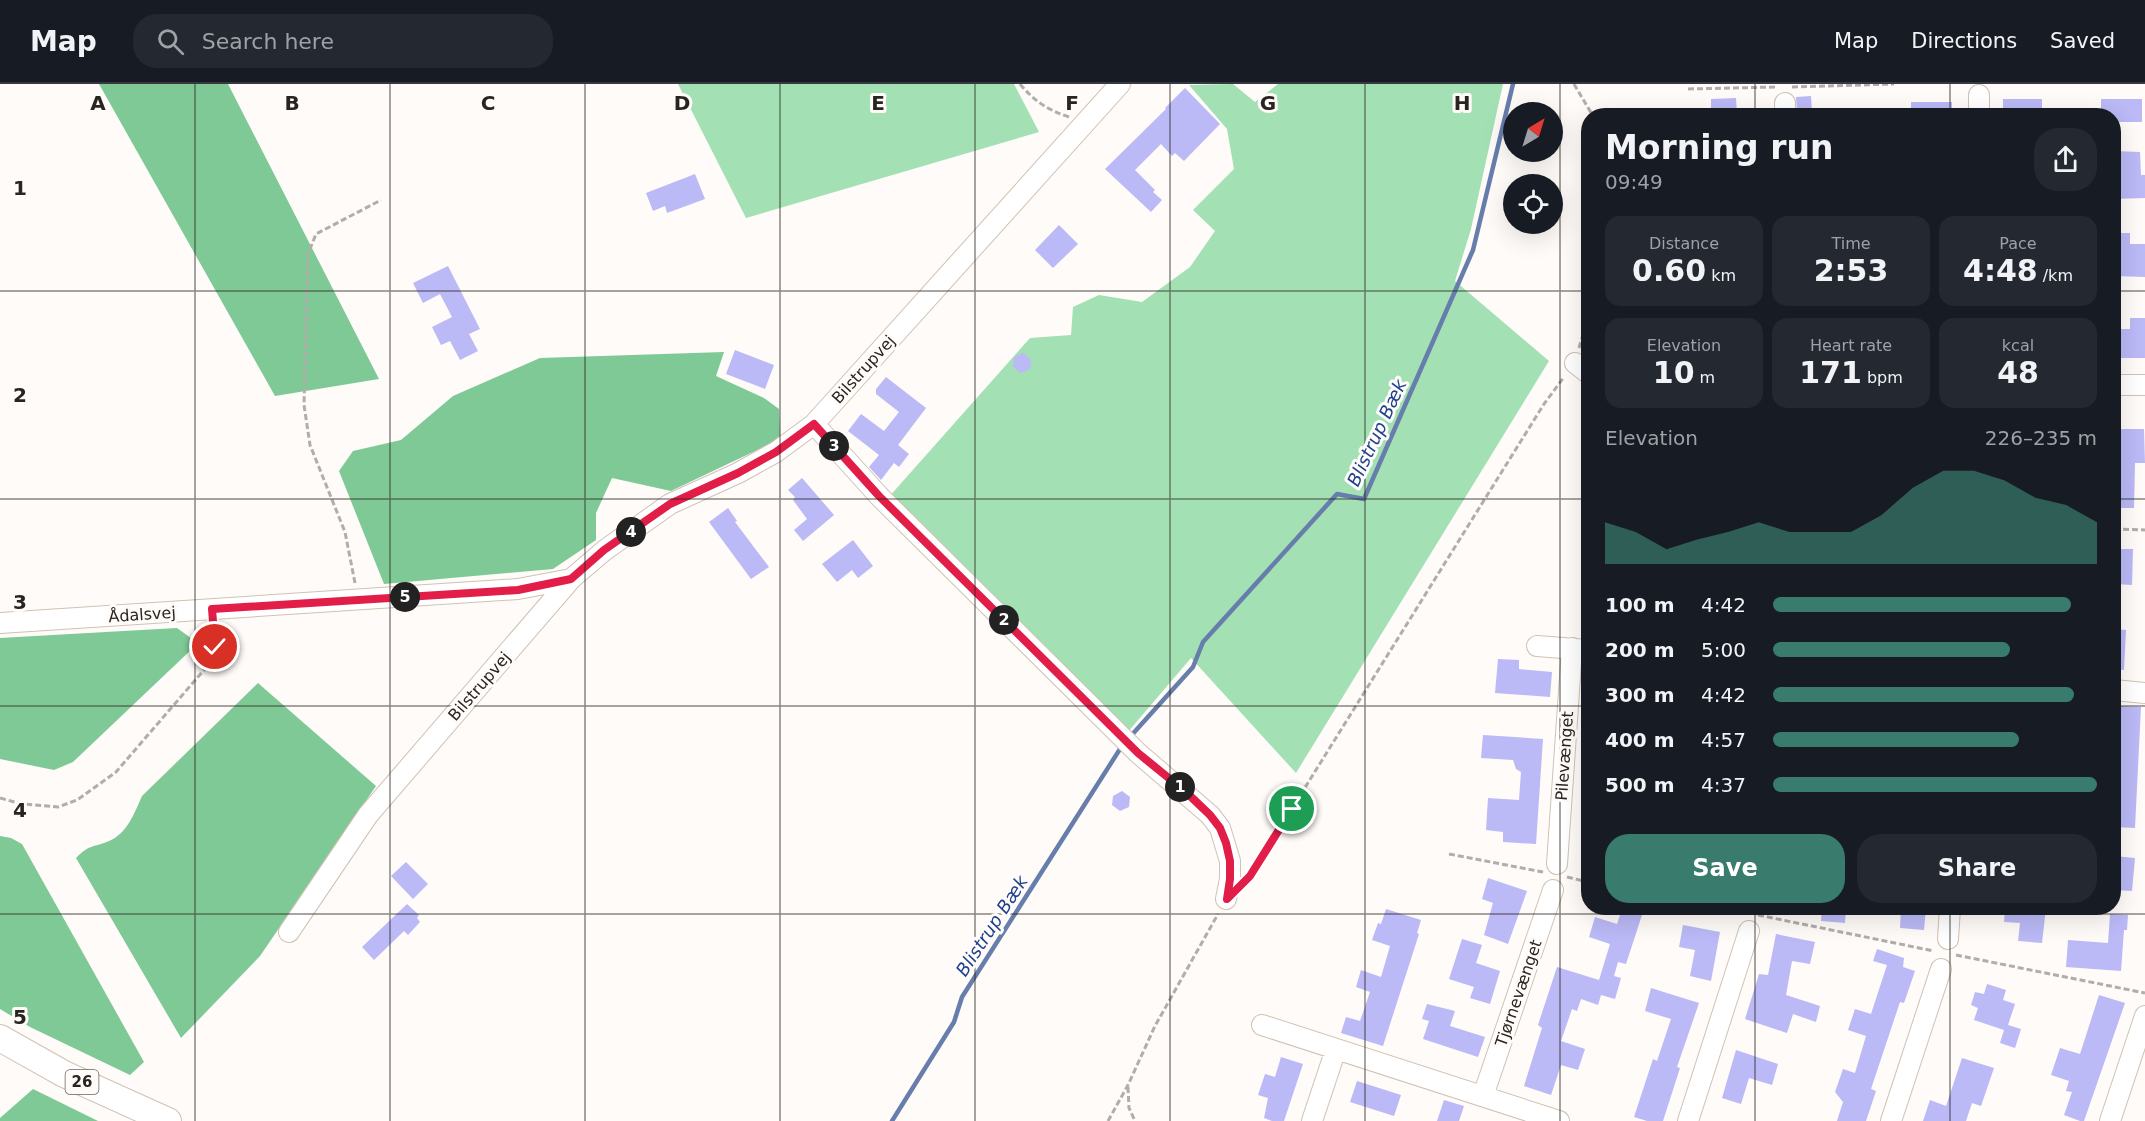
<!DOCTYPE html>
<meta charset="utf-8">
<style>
body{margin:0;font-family:"DejaVu Sans",sans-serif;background:#242831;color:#f1f3f6;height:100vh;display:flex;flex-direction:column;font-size:22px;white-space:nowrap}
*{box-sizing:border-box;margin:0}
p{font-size:20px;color:#9ea1a6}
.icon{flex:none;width:33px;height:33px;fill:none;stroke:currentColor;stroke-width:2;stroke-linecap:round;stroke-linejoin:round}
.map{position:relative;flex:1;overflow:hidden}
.panel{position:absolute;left:1581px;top:24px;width:540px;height:807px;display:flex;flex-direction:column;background:#171b24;border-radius:24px;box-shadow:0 6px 24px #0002}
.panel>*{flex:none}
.needle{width:39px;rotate:38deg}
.tools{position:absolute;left:1503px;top:18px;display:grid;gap:12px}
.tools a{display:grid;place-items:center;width:60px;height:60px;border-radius:50%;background:#171b24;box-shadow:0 6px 24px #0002;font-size:30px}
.pin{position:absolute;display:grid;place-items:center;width:51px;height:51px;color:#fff;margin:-26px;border:3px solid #fff;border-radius:50%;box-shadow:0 2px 6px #0007}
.km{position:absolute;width:30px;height:30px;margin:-15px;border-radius:50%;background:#222;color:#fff;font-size:16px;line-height:30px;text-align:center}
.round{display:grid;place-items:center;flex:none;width:63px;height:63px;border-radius:24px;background:#242831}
.overview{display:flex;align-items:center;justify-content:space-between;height:102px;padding:0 24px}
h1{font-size:33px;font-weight:700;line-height:45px}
.metrics{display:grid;grid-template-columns:repeat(3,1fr);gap:9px;height:102px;padding:6px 24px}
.metrics div{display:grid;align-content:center;border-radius:15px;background:#242831;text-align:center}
.metrics b{font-size:30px;font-weight:700}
.metrics small{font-size:16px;font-weight:400}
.metrics p{font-size:16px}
.chart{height:168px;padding:12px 24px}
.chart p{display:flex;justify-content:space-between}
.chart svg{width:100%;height:108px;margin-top:6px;fill:#397b6c;opacity:.7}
.button{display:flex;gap:12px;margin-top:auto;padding:12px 24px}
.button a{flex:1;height:69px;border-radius:24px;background:#397b6c;color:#fff;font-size:24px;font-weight:700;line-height:69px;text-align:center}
.button a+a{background:#242831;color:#f1f3f6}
ul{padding:0 24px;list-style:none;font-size:20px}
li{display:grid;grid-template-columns:96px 72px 1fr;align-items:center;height:45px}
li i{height:15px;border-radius:8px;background:#397b6c}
header{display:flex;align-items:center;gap:36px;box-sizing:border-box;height:84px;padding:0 30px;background:#171b24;border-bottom:2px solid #363941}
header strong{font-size:28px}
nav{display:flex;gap:33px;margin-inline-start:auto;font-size:21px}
.search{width:420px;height:54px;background:#242831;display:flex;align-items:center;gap:15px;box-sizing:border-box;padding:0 21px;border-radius:24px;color:#9ea1a6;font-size:22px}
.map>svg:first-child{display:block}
.green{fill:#a3e0b4}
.forest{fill:#7ec995}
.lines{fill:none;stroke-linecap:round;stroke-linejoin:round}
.stream{stroke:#677dab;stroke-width:4.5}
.building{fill:#bbb9f6}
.minor-casing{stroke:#d0c2b4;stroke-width:22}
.major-casing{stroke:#d0c2b4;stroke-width:28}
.path{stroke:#b1adaa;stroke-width:3;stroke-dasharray:6 3;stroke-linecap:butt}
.minor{stroke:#fff;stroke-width:20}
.major{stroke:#fff;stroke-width:26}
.route-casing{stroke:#fff;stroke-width:12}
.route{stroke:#e11d48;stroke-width:8}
.grid{fill:none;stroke:#29241f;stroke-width:1.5;stroke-opacity:0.55}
.labels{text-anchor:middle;stroke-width:6;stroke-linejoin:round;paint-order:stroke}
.shield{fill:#fefbf8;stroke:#696460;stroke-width:1.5}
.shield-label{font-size:15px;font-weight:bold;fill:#29241f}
.street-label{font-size:16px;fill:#29241f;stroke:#fefbf8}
.water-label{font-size:18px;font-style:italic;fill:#1d418f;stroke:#fefbf8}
.grid-label{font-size:20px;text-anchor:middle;font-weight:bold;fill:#29241f;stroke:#fefbf8;stroke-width:6;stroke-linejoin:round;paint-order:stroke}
</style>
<header>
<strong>Map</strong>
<div class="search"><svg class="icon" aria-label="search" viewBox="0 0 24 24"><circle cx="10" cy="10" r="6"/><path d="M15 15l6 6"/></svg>Search here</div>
<nav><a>Map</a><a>Directions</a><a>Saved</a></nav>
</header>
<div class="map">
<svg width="2145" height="1037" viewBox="0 0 2145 1037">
<rect width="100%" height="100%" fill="#fefbf8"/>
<path class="green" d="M 678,0 L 1014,0 L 1039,48 L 746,134 Z
M 1233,0 L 1255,18 L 1278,0 L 1503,0 L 1471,145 L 1455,197 L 1549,277 L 1296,689 L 1191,574 L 1127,649 L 888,414 L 1030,254 L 1071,251 L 1073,223 L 1099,211 L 1142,218 L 1190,183 L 1215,147 L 1193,126 L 1234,85 L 1227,45 L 1189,1 Z"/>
<path class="forest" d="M 99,0 L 228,0 L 379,295 L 275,312 Z
M 724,268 L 716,292 L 764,314 L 779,325 L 780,355 L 671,407 L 612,394 L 596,429 L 596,456 L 553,485 L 384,500 L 339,387 L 353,367 L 401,356 L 453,312 L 540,274 Z
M 177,544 L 195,557 L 193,564 L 73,678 L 54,686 L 0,675 L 0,554 Z
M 258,599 L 376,702 L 260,872 L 181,954 L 76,774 C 90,760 92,764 109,757 C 127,750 135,728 142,712 Z
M 0,752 L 11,754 L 22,760 L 144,978 L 130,991 L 30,943 L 0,925 Z
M 33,1005 L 98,1037 L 0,1037 L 0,1034 Z"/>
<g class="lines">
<path class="stream" d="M 1129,654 L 1193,583 L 1203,558 L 1337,410 L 1364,415 L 1473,166 L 1513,0
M 892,1037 L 954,938 L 962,913 L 1120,665"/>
</g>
<path class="building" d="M 1185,4 L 1220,40 L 1184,77 L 1175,69 L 1172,72 L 1161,60 L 1135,86 L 1155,106 L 1153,108 L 1162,116 L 1151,128 L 1105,85 L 1166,25 L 1165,24 Z
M 1811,12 L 1812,29 L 1797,29 L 1796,13 Z
M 1736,14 L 1737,29 L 1711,30 L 1711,15 Z
M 2003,15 L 2042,15 L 2042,32 L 2003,32 Z
M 2101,15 L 2142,15 L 2142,38 L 2114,38 L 2114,32 L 2101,32 Z
M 1911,18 L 1952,18 L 1952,32 L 1911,32 Z
M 2114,67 L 2140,68 L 2141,91 L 2145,91 L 2145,114 L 2114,115 Z
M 695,90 L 705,115 L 667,129 L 665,122 L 653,127 L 646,109 Z
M 1059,141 L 1078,160 L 1053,184 L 1035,166 Z
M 2114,149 L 2130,149 L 2130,160 L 2145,160 L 2145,193 L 2114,192 Z
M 448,182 L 480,245 L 469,250 L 478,267 L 460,276 L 450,257 L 441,261 L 432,243 L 452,233 L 440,210 L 423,219 L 413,199 Z
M 2130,234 L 2145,234 L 2145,274 L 2114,274 L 2114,245 L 2130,245 Z
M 735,266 L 774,281 L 765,305 L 726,290 Z
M 1023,269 L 1031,275 L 1030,285 L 1021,289 L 1013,283 L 1014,273 Z
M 886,293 L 926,324 L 898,361 L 909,370 L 899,383 L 894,379 L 881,396 L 869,383 L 879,371 L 848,347 L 861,330 L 884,347 L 899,328 L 876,310 L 876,305 Z
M 2114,345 L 2144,345 L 2145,379 L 2135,379 L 2134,424 L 2114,424 Z
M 802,394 L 834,431 L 803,457 L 794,446 L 807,435 L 793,416 L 795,413 L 788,406 Z
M 728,424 L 737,437 L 735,438 L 769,483 L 751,495 L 709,438 Z
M 853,456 L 873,482 L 858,494 L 852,486 L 837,498 L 822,480 Z
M 2114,465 L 2133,465 L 2132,501 L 2114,500 Z
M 2114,545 L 2126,546 L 2124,586 L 2114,585 Z
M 1498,575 L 1519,576 L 1519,585 L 1552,588 L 1550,613 L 1495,609 Z
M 2119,622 L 2141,623 L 2135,744 L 2114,743 L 2116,680 L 2114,679 L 2114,651 L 2117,651 Z
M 1483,651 L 1543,655 L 1536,760 L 1503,758 L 1503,748 L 1486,746 L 1488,714 L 1519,716 L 1521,688 L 1516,685 L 1513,676 L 1481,674 Z
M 1122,707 L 1130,713 L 1129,723 L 1120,727 L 1112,721 L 1113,712 Z
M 2114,772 L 2135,774 L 2132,807 L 2114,806 Z
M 406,778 L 428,800 L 413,815 L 391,792 Z
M 1488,794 L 1527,807 L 1508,860 L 1484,851 L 1493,819 L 1482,815 Z
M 407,820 L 419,831 L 417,834 L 420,838 L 408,851 L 404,847 L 374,876 L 362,863 Z
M 1822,824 L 1846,826 L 1845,839 L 1821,837 Z
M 1901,824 L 1926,824 L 1924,846 L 1900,844 Z
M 2005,824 L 2046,824 L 2042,859 L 2018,857 L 2020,839 L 2004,838 Z
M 1386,825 L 1421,836 L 1417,849 L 1419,850 L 1383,962 L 1341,949 L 1346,933 L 1360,937 L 1370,908 L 1356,903 L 1361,886 L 1381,893 L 1390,862 L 1372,856 L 1378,839 L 1381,840 Z
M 1622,825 L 1642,831 L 1626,880 L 1618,878 L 1614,892 L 1621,894 L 1615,915 L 1601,911 L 1598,921 L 1581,915 L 1577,927 L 1572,925 L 1561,957 L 1585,965 L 1578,986 L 1561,981 L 1551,1011 L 1524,1002 L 1542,944 L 1538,941 L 1557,883 L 1599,896 L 1610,860 L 1589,853 L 1595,833 L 1617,840 Z
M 2110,830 L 2128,831 L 2127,846 L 2124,846 L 2121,887 L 2066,883 L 2068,856 L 2108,859 Z
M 1683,841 L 1720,848 L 1711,897 L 1690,892 L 1695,866 L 1679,863 Z
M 1776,850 L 1815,858 L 1810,880 L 1792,877 L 1786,911 L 1820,922 L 1816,938 L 1793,930 L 1787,949 L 1745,935 L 1759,890 L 1768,891 Z
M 1462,855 L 1482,861 L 1476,879 L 1500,887 L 1490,920 L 1470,914 L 1474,903 L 1449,895 Z
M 1877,865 L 1904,874 L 1903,883 L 1915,887 L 1904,919 L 1900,918 L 1871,1005 L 1876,1007 L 1866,1037 L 1837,1037 L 1843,1018 L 1835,1008 L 1843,985 L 1855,989 L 1866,952 L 1848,946 L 1855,925 L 1871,930 L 1887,881 L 1873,877 Z
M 1987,900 L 2006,906 L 2003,916 L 2015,920 L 2008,941 L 2021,945 L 2015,964 L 2000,959 L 2004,946 L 1974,936 L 1978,924 L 1971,921 L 1975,908 L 1984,910 Z
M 1651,904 L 1699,919 L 1677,983 L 1680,984 L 1663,1037 L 1647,1037 L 1634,1033 L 1653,975 L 1657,977 L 1671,935 L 1645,927 Z
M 2099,911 L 2125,919 L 2084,1037 L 2080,1037 L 2064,1031 L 2072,1008 L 2066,1007 L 2069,997 L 2051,991 L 2060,964 L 2080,970 Z
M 1427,920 L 1455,927 L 1450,942 L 1485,953 L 1478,973 L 1423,955 L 1429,937 L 1422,935 Z
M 1736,966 L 1778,980 L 1772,1001 L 1749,994 L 1741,1020 L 1722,1014 Z
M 1281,973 L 1303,980 L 1284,1037 L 1272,1037 L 1264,1034 L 1268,1014 L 1258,1011 L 1265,990 L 1275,993 Z
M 1962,974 L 1994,984 L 1981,1022 L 1972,1019 L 1966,1037 L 1923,1037 L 1930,1016 L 1946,1022 Z
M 1357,997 L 1401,1011 L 1394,1032 L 1350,1018 Z
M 1444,1016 L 1464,1022 L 1459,1037 L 1437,1037 Z"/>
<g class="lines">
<defs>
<path id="minor" d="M 1785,32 L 1785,19
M 1979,32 L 1979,11
M 1575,279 L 1588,289
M 2114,301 L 2145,301
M 814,340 L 879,412 L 1138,669 L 1210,731 L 1220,744 L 1230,777 L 1230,795 L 1226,815
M 0,539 L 518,505 L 571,495
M 1537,562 L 1588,566
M 2114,606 L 2145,609
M 1557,780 L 1572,564
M 289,848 L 368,731 L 571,495 L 605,466 L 670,420 L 738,389 L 776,368 L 814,340 L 1120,0
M 1948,855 L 1950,824
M 1262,941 L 1559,1037
M 1483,1012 L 1553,806
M 1312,1037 L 1336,965
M 1688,1037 L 1749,847
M 1891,1037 L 1941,885
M 2110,1037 L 2145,932"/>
<path id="major" d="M 0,954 L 64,990 L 168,1037"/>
</defs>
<use href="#minor" class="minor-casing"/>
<use href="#major" class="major-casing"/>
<path class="path" d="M 1020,0 C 1034,17 1048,26 1069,33
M 1574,0 L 1593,32
M 1792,3 L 1894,0
M 1688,5 L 1776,3
M 1579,264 L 1588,234
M 2114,445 L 2145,446
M 355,499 L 345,448 L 310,361 L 304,321 L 308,170 L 316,150 L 381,116
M 0,714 L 22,720 L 58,723 L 77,716 L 116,688 L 210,579 L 215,563 L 213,541
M 1449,770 L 1543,788
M 1567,793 L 1588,798
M 1248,795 L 1544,320 L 1564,293
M 1719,824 L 1746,829
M 1755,831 L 1756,824
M 1758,831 L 1934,867
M 1956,871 L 2145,909
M 1128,1003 L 1129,1024 L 1135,1037
M 1108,1037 L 1128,1001 L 1155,942 L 1218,830"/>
<use href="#minor" class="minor"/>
<use href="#major" class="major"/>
</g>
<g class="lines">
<defs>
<path id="route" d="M 215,563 L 212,525 L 518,506 L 571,495 L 604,466 L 670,420 L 738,389 L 776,368 L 814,340 L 879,412 L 1138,669 L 1187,709 L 1210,731 L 1220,744 L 1226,759 L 1230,777 L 1230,795 L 1227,815 L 1250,792 L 1292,725"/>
</defs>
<use href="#route" class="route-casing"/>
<use href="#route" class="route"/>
</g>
<path class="grid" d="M 195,0 L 195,1037M 390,0 L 390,1037M 585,0 L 585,1037M 780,0 L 780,1037M 975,0 L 975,1037M 1170,0 L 1170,1037M 1365,0 L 1365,1037M 1560,0 L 1560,1037M 1755,0 L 1755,32M 1950,0 L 1950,32M 0,207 L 1588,207M 2114,207 L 2145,207M 0,415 L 1588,415M 2114,415 L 2145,415M 0,622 L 1588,622M 2114,622 L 2145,622M 1755,824 L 1755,1037M 1950,824 L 1950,1037M 0,830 L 2145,830"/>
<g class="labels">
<rect class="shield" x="65.5" y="986" width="33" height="24" rx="4.5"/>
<g class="shield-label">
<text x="82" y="1003">26</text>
</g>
<g class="street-label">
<text transform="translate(863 285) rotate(-48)" y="6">Bilstrupvej</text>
<text transform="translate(142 530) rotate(-4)" y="6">Ådalsvej</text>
<text transform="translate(479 602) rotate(-49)" y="6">Bilstrupvej</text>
<text transform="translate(1564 672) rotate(-86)" y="6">Pilevænget</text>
<text transform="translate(1518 909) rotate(-71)" y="6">Tjørnevænget</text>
</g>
<g class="water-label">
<text transform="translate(1377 349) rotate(-65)" y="6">Blistrup Bæk</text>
<text transform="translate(992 842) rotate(-57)" y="6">Blistrup Bæk</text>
</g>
</g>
<g class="grid-label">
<text x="98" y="26">A</text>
<text x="292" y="26">B</text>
<text x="488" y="26">C</text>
<text x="682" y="26">D</text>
<text x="878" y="26">E</text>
<text x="1072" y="26">F</text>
<text x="1268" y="26">G</text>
<text x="1462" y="26">H</text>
<text x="20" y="111">1</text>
<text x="20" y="318">2</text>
<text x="20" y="525">3</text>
<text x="20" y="733">4</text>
<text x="20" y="940">5</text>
</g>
</svg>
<div class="tools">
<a><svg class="needle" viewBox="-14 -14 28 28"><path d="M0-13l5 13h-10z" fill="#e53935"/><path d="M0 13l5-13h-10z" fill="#9ea1a6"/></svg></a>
<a><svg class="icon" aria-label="locate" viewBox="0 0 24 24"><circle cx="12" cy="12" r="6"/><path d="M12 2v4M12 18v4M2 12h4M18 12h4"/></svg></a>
</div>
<div class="pin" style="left:1292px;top:725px;background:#1e9e55"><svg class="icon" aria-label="arrive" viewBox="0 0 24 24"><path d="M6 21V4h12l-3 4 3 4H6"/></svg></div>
<div class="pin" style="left:215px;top:563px;background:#d93025"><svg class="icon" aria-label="check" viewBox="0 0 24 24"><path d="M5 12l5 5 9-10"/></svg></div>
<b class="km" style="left:1180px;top:703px">1</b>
<b class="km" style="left:1004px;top:536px">2</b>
<b class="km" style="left:834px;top:362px">3</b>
<b class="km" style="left:631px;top:448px">4</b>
<b class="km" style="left:405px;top:513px">5</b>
<section class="panel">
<div class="overview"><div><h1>Morning run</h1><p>09:49</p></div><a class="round"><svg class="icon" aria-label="share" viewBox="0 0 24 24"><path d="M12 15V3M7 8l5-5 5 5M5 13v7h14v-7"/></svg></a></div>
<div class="metrics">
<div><p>Distance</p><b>0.60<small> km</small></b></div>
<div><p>Time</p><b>2:53</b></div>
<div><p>Pace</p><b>4:48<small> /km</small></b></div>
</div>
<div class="metrics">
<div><p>Elevation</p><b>10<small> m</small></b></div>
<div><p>Heart rate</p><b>171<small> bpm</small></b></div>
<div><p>kcal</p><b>48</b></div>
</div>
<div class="chart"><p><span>Elevation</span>226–235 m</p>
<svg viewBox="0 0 160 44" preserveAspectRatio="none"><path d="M0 44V27L10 31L20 38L30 34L40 31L50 27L60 31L70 31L80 31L90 24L100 13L110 6L120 6L130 10L140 17L150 20L160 27V44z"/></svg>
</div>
<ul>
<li><b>100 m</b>4:42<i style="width:92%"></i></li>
<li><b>200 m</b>5:00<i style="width:73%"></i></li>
<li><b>300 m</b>4:42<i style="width:93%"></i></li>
<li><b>400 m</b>4:57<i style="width:76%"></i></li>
<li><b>500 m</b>4:37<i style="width:100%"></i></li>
</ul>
<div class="button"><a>Save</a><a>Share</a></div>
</section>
</div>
